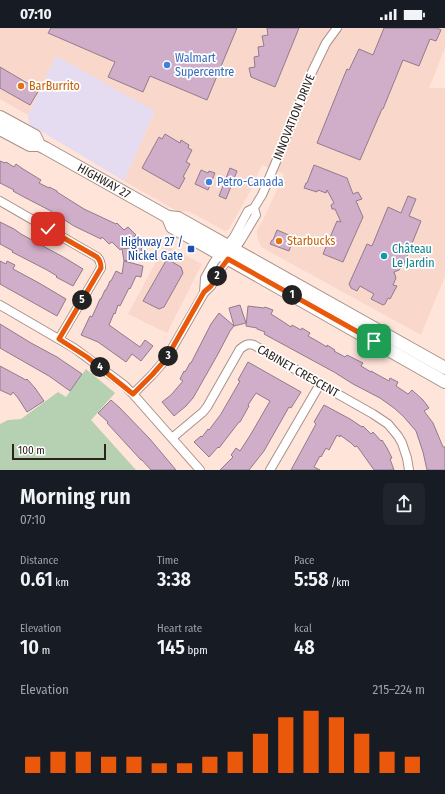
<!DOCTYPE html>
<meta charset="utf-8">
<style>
body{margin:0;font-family:"Fira Sans Condensed",sans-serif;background:#20242c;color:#f1f3f6;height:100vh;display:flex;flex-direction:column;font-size:15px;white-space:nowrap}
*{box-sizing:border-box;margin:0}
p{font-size:13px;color:#9ea1a6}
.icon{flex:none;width:22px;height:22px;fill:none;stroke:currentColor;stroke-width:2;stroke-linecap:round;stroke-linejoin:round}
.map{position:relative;height:442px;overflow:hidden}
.side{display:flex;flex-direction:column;background:#171b24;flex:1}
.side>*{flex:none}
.scale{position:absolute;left:12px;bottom:10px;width:94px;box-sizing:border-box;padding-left:4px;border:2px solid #2c221e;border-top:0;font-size:11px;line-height:14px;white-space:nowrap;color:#2c221e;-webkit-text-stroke:3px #fff;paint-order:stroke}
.pin{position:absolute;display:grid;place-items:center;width:34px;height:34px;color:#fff;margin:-17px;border-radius:8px;box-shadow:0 2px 6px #0006}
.km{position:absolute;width:20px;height:20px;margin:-10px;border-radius:50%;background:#222;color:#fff;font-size:11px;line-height:20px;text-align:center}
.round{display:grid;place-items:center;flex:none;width:42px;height:42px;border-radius:6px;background:#20242c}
.overview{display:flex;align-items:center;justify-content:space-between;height:68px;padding:0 20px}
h1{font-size:22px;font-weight:600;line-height:30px}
.figures{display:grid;grid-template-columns:repeat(3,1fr);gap:6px;height:68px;padding:4px 20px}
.figures div{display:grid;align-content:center}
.figures b{font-size:20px;font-weight:600}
.figures small{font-size:11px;font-weight:400}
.figures p{font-size:11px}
.chart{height:112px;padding:8px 20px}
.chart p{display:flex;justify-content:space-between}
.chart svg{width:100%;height:72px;margin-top:4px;stroke:#ea580c;stroke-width:6}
.status{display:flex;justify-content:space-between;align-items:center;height:28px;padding:0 20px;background:#171b24;direction:ltr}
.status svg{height:11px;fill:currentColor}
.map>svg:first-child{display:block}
.built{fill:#fad7cb}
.industrial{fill:#e5dcf1}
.green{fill:#b5d1b2}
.building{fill:#d0aec9;stroke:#8f7c8b}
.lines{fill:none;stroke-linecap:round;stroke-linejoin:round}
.minor-casing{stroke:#a99188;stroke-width:10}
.primary-casing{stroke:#a99188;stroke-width:14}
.minor{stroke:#fff;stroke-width:8}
.primary{stroke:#fff;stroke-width:12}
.route-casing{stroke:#fff;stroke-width:8}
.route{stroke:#ea580c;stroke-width:5}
.shop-dot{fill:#3f7fe0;stroke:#fff;stroke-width:1.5}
.food-dot{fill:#e8710a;stroke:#fff;stroke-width:1.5}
.transit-dot{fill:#1a4fb4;stroke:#fff;stroke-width:1.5}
.culture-dot{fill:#0f9aa8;stroke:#fff;stroke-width:1.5}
.labels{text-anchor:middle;stroke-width:3.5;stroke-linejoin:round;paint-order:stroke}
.shop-label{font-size:12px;fill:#366cbe;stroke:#fff;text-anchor:start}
.food-label{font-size:12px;fill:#c56008;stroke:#fff;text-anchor:start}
.street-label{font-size:12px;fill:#2c221e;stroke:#fff}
.transit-label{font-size:12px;fill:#164399;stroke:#fff;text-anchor:end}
.culture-label{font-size:12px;fill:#0d838f;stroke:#fff;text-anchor:start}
</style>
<div class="status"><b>07:10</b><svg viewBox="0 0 49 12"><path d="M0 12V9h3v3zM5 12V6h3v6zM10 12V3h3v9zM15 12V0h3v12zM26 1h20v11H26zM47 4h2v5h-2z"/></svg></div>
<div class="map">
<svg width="445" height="442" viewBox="0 0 445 442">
<rect width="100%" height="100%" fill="#ffe4da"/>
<path class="built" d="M 0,0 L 445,0 L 445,20 L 429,60 L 445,60 L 445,248 L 421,307 L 261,219 L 257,208 L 257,202 L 264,190 L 284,146 L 262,137 L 251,162 L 229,201 L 225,203 L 223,202 L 190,184 L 177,183 L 124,153 L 155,84 L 56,28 L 28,87 L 0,71 Z
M 165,217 L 202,236 L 167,305 L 128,286 Z"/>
<path class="industrial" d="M 56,28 L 155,83 L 124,153 L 29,96 L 28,87 Z"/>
<path class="green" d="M 86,341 L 115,365 L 91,392 L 136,442 L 0,442 L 0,396 L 8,392 L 21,391 L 58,364 L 66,369 Z"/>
<path class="building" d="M 51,0 L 237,0 L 207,72 L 150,48 L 143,64 L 108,49 L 115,34 L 48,5 Z
M 267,0 L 299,0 L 275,59 L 251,49 L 249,40 L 255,39 L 254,29 L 259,28 L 258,19 L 264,18 L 262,8 L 268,7 Z
M 384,0 L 437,0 L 441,2 L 436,13 L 430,11 L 419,38 L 403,32 L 383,81 L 382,81 L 360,132 L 317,115 L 344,48 L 347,41 L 349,42 L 359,21 L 373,27 Z
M 0,39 L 39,62 L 30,77 L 0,60 Z
M 165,106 L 180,115 L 181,112 L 189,117 L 188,120 L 192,122 L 186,134 L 190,136 L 183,149 L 185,150 L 179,161 L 142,140 L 159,109 L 162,111 Z
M 0,133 L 5,135 L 6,134 L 14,139 L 16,136 L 23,141 L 41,152 L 39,155 L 49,160 L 49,159 L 57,163 L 57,164 L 84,181 L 116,196 L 117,195 L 124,202 L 128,199 L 136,207 L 120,222 L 112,214 L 109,216 L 102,209 L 101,211 L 74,198 L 49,182 L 22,168 L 13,163 L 14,162 L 0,155 Z
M 314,137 L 347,150 L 353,166 L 358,164 L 362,171 L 356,173 L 363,189 L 343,234 L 323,226 L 337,193 L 341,194 L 335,181 L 332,181 L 331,177 L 334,175 L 327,162 L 326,165 L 318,162 L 317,164 L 304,160 L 306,155 L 307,155 Z
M 230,140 L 237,143 L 226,171 L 219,168 Z
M 201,142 L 208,145 L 209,143 L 215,145 L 208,162 L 195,156 Z
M 408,168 L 416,171 L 409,188 L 421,193 L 403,238 L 399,242 L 394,244 L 396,250 L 393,257 L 397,258 L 390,271 L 388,270 L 385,276 L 383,277 L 371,271 L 374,266 L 360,258 L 357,263 L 351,260 L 349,256 L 367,216 L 372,218 L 388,179 L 401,185 Z
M 0,194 L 14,201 L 21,206 L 65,230 L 83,241 L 73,258 L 56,249 L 57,248 L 47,242 L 12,224 L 13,223 L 0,216 Z
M 277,202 L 291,208 L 290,211 L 293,212 L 289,223 L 270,216 L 272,212 L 273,212 Z
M 141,218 L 143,230 L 124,233 L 122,221 Z
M 167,231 L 181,239 L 183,245 L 164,279 L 159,281 L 143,273 Z
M 0,233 L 6,236 L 7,233 L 15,237 L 13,241 L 39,255 L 66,271 L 57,288 L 0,256 Z
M 124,233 L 143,238 L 141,249 L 136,248 L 130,261 L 129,260 L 120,278 L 118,277 L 115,286 L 114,285 L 109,297 L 140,319 L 145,312 L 153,318 L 141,333 L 132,326 L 126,334 L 98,314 L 81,307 L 90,288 L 92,289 L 100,271 L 101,271 L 105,262 L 106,262 L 110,253 L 111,253 L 116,243 L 122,246 Z
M 240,277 L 246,295 L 234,298 L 229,280 Z
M 248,278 L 264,280 L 265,279 L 273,282 L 271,286 L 282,293 L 291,299 L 292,297 L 301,302 L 302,300 L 310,305 L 308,308 L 317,313 L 327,319 L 327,317 L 335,322 L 334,323 L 345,329 L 347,327 L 363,335 L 361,338 L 371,344 L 371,343 L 389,353 L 390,350 L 398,354 L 396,358 L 408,366 L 412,362 L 423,372 L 429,380 L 424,383 L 433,395 L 443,419 L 445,419 L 445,442 L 427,442 L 423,424 L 416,403 L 403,388 L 394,380 L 380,370 L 353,356 L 334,344 L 264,306 L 265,304 L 257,301 L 257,300 L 246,298 Z
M 219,285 L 234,298 L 230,303 L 218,326 L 193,370 L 186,378 L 174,388 L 162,374 L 171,367 L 183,353 L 180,351 L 184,343 L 185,344 L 190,335 L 191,335 L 211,296 Z
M 0,296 L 31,315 L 57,329 L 82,346 L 70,363 L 49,348 L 0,320 Z
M 248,334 L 301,364 L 291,380 L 289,379 L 264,423 L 249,442 L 220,442 L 233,429 L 231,427 L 236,420 L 240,423 L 251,406 L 270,373 L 256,365 L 248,377 L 249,378 L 240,394 L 239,394 L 219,420 L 218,419 L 209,429 L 194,414 L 201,408 L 202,409 L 208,401 L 209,402 L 221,386 L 240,353 L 238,352 Z
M 0,338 L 26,352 L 27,351 L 35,360 L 44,373 L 27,384 L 18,370 L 13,364 L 11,367 L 0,362 Z
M 111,372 L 120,380 L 149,410 L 176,442 L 151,442 L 142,432 L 141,432 L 107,395 L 108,394 L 98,385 Z
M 324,377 L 350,391 L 362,399 L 363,398 L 371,406 L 373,404 L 381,413 L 382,412 L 387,420 L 392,430 L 390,431 L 394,442 L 374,442 L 357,418 L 355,419 L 351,415 L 340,407 L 340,409 L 337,407 L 329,422 L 326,420 L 321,429 L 320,428 L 314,439 L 320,442 L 291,442 L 316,396 L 314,394 Z"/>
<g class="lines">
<defs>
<path id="minor" d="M 0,173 L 97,229 C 100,232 101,235 101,240 L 59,311
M 204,265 L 205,250 L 214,234 L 234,209 L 248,183 L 254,180 L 262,167 L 281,122 L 312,44 L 326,15 L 337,0
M 0,277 L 74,320 L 124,357 L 133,366 L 200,442
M 133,366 L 152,347 L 166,331 L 204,265 L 211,258 L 222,239 L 241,212 L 256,187 L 254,180
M 172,410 L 203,384 L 207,379 L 240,321 C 245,317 248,315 254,317 L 320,356 L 373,386 L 388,396 L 398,408 L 402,415 L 407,430 L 409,442
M 270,442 L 320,356"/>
<g id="primary">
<path id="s1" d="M 0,89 L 35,108 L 39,117 L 45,120 L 168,189 L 178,190 L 445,340"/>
<path d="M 0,101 L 30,117 L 39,117"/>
<path d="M 168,189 L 172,199 L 445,354"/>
</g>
</defs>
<use href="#minor" class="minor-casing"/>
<use href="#primary" class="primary-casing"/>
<use href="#minor" class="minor"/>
<use href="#primary" class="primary"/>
</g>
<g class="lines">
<defs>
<path id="route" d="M 48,201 L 97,229 C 100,232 101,235 101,240 L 59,311 L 87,329 L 133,366 L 152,347 L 166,331 L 204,264 L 211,258 L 222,239 L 228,231 L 374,313"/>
</defs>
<use href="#route" class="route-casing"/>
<use href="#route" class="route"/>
</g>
<g class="shop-dot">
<circle cx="167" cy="37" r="4"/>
<circle cx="209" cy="154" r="4"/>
</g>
<g class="food-dot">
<circle cx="21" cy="58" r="4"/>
<circle cx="279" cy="213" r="4"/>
</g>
<rect class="transit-dot" x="187" y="217" width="8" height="8" rx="2"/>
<circle class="culture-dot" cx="384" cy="228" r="4"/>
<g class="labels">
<g class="shop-label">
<text x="175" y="34">Walmart<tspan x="175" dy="14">Supercentre</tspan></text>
<text x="217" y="158">Petro-Canada</text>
</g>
<g class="food-label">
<text x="29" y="62">BarBurrito</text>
<text x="287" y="217">Starbucks</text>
</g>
<g class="street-label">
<text transform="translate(294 89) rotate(-68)" y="4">INNOVATION DRIVE</text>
<text dy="4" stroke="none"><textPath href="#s1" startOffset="124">HIGHWAY 27</textPath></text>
<text transform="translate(298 343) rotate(30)" y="4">CABINET CRESCENT</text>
</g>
<g class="transit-label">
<text x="183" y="218">Highway 27 /<tspan x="183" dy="14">Nickel Gate</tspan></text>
</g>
<g class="culture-label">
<text x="392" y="225">Château<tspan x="392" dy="14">Le Jardin</tspan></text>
</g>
</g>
</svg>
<div class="scale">100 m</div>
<div class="pin" style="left:374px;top:313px;background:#1e9e55"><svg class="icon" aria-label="arrive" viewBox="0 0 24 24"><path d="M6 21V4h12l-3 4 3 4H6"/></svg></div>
<div class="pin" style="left:48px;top:201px;background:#d93025"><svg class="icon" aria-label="check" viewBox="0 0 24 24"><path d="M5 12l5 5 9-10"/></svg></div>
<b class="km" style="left:292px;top:267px">1</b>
<b class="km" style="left:217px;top:248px">2</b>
<b class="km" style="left:168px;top:328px">3</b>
<b class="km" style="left:100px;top:339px">4</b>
<b class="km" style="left:82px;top:272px">5</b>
</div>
<section class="side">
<div class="overview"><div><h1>Morning run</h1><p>07:10</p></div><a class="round"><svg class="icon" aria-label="share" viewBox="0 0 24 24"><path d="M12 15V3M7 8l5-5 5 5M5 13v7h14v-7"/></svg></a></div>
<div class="figures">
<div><p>Distance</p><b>0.61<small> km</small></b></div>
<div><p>Time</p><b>3:38</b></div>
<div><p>Pace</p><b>5:58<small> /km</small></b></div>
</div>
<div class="figures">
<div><p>Elevation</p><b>10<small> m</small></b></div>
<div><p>Heart rate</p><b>145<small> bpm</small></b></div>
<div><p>kcal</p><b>48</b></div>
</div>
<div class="chart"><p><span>Elevation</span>215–224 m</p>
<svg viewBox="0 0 160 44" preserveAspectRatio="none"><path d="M5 44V34M15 44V31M25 44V31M35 44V34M45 44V34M55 44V38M65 44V38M75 44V34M85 44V31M95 44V20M105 44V10M115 44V6M125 44V10M135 44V20M145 44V31M155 44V34"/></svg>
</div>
</section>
